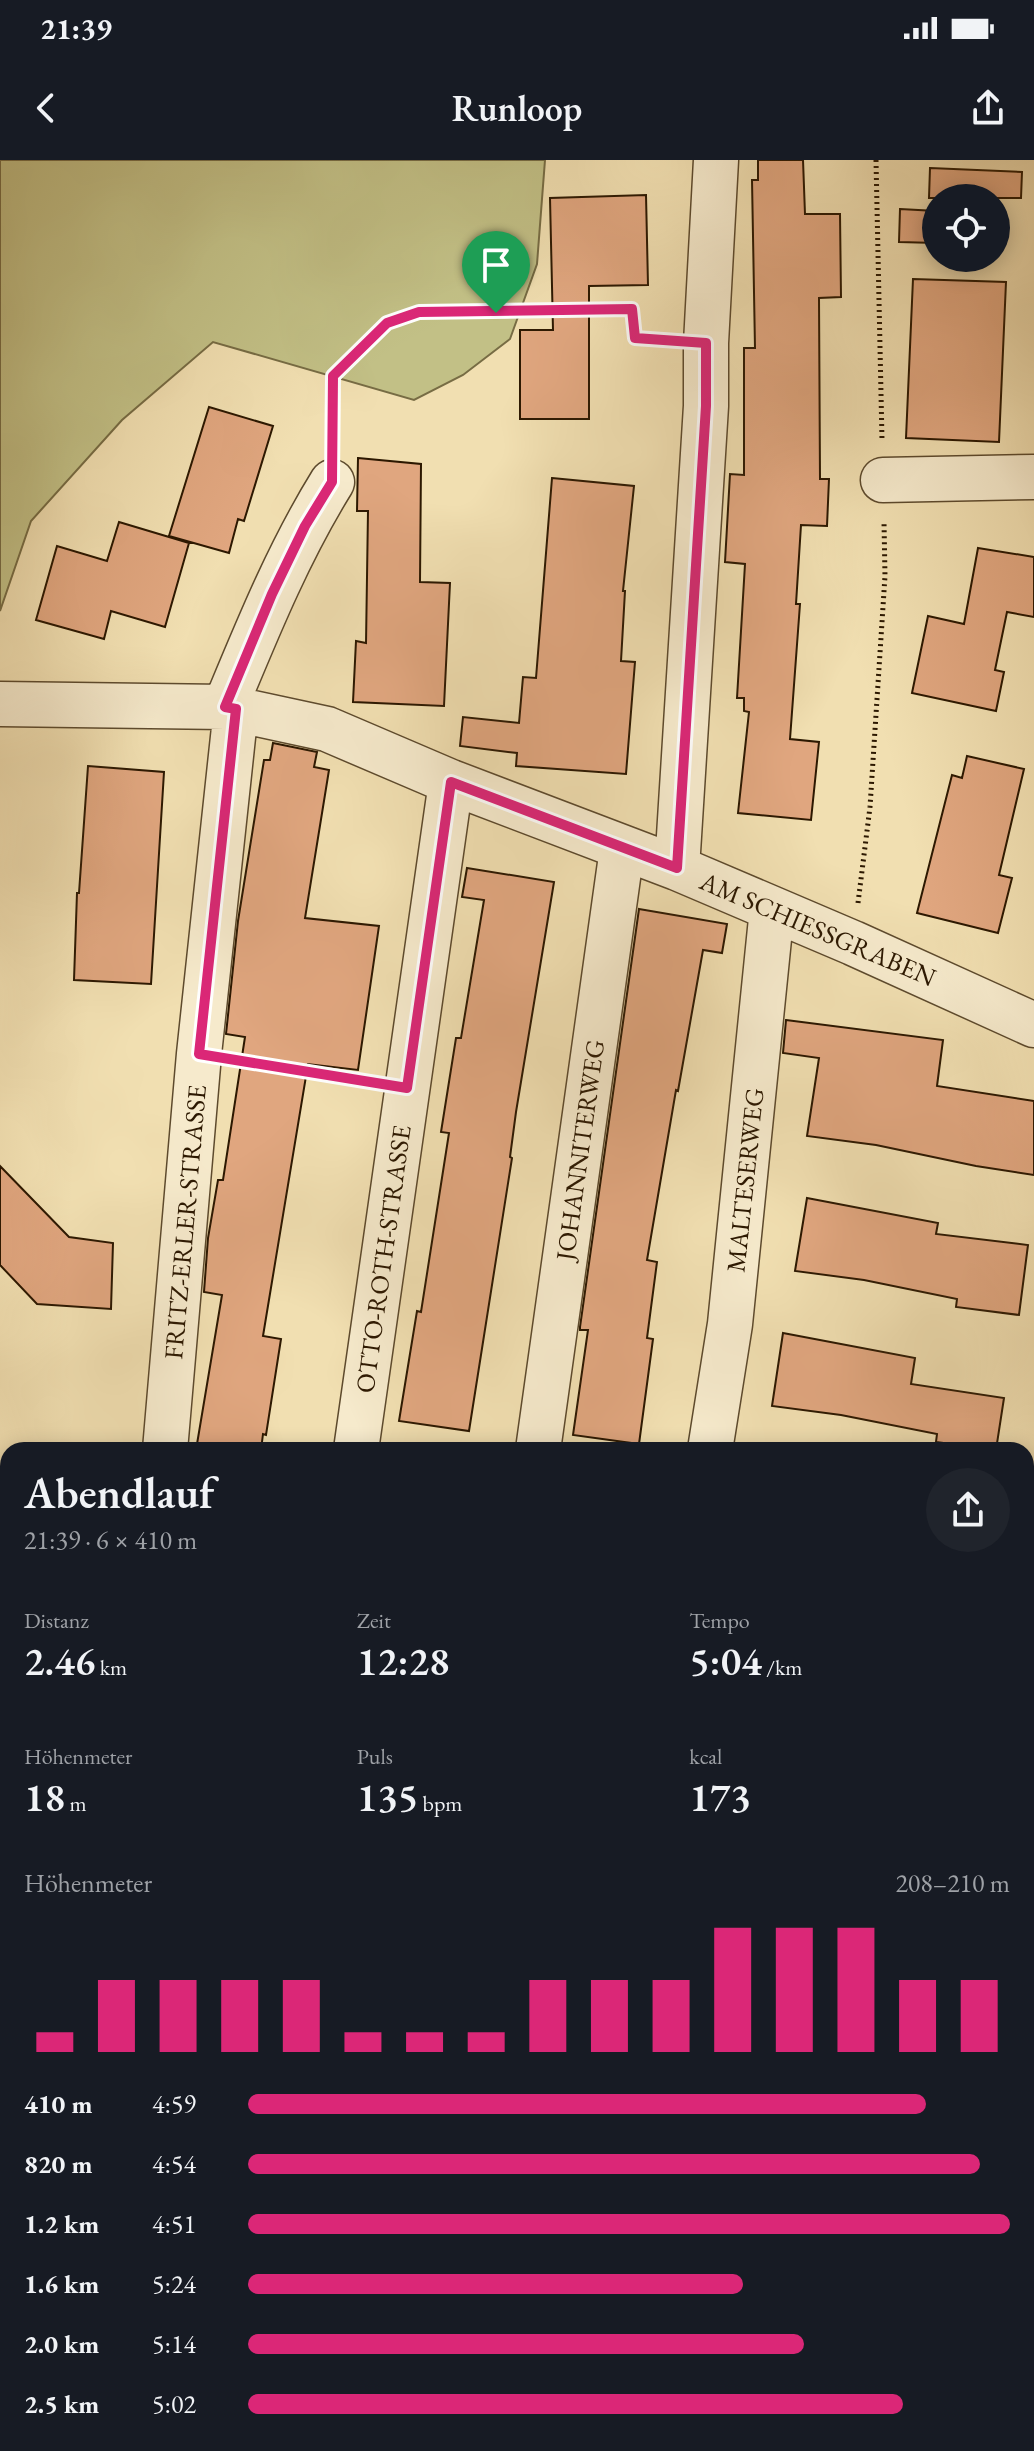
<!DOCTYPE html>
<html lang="de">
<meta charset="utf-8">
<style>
body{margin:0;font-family:"EB Garamond",serif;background:#20242c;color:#f1f3f6;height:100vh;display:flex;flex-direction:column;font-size:30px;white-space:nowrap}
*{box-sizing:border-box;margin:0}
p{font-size:26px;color:#9ea1a6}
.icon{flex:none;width:44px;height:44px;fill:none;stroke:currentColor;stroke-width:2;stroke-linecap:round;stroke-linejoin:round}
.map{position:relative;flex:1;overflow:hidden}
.panel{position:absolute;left:0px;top:1282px;width:1034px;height:1010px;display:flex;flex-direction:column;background:#171b24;border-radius:24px 24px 0 0;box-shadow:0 4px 20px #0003}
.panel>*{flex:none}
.buttons{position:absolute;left:922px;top:24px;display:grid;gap:16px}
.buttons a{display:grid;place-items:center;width:88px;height:88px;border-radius:50%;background:#171b24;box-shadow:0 4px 20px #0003;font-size:40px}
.pin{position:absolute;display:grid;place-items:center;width:68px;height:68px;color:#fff;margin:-82px -34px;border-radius:50% 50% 50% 0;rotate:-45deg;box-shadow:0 0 8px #0007}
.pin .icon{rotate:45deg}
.round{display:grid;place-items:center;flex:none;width:84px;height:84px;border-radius:42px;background:#20242c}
.summary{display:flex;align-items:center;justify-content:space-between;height:136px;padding:0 24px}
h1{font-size:44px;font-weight:600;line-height:60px}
.stats{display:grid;grid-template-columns:repeat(3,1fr);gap:12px;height:136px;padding:8px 24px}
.stats div{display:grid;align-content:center}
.stats b{font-size:40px;font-weight:600}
.stats small{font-size:22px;font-weight:400}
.stats p{font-size:22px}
.chart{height:224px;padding:16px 24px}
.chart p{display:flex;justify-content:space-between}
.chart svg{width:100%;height:144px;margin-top:8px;stroke:#db2777;stroke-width:6}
ul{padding:0 24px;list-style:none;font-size:26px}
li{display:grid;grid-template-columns:128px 96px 1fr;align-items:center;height:60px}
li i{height:20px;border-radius:10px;background:#db2777}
.status{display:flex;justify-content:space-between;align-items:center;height:56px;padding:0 40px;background:#171b24;direction:ltr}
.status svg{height:22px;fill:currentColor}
header{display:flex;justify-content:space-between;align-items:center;height:104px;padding:0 24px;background:#171b24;font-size:36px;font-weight:600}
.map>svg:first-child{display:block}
.green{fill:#c2c086;stroke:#776c44;stroke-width:2}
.building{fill:#e0a67f;stroke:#2c1801;stroke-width:2}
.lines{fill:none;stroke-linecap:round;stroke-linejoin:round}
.service-casing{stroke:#5d4a2d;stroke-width:25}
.minor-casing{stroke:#5d4a2d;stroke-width:47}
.path{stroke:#2c1801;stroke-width:5;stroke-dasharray:2 4;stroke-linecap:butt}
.service{stroke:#f6eacc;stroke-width:22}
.minor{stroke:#f6eacc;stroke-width:44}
.route-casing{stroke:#fff;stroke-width:16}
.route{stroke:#db2777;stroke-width:10}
.labels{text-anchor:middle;stroke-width:6;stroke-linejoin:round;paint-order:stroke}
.street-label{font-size:26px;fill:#2c1801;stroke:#f6eacc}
</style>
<div class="status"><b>21:39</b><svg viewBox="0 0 49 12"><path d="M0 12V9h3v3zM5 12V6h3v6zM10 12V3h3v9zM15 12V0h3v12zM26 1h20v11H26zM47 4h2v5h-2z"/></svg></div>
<header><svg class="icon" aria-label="back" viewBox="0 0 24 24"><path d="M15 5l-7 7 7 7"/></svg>Runloop<svg class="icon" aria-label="share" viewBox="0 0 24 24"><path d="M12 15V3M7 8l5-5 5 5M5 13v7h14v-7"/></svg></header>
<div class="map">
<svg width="1034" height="2291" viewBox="0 0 1034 2291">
<rect width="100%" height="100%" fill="#f1dfb1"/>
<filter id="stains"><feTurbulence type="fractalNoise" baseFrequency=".0025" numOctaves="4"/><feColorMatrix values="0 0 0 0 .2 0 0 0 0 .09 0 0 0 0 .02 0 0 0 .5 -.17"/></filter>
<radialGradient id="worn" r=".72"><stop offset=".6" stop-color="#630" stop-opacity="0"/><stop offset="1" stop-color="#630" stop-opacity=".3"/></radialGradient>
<path class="green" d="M 0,0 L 545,0 L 537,104 L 510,179 L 463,215 L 414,240 L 213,182 L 122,260 L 31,361 L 0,451 Z"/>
<path class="building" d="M 758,0 L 803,0 L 805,54 L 840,54 L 841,137 L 819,138 L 820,319 L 829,319 L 827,366 L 801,365 L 796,444 L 800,444 L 790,579 L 819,582 L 811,660 L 738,653 L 749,552 L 744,551 L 744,538 L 737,538 L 745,404 L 725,402 L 730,314 L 744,315 L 744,188 L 755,188 L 752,20 L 758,20 Z
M 930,8 L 1022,12 L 1021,38 L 929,38 Z
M 646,35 L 648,125 L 589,126 L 589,259 L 520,259 L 520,170 L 553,170 L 550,38 Z
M 900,49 L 936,51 L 936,83 L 899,82 Z
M 913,119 L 1006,122 L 999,282 L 906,278 Z
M 209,247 L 273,266 L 244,361 L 238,359 L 229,393 L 169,376 Z
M 358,298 L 421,304 L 420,422 L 450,423 L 444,546 L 353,542 L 356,481 L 366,483 L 368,351 L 357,351 Z
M 552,318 L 634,326 L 623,431 L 625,431 L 621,501 L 635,502 L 626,614 L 516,606 L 517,593 L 460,586 L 463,557 L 519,563 L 523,517 L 536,518 Z
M 119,362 L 189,383 L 165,467 L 111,451 L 104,479 L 36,460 L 57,386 L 107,401 Z
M 978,388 L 1034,397 L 1034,457 L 1007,452 L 995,510 L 1004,512 L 996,551 L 912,533 L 928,456 L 964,464 Z
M 273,583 L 317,592 L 314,607 L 329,610 L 305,758 L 379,766 L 358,910 L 308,904 L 263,1176 L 281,1179 L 266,1275 L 263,1274 L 261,1290 L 196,1290 L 222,1135 L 204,1132 L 208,1078 L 218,1020 L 223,1020 L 245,877 L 226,874 L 238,761 L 264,600 L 270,600 Z
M 967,596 L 1024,609 L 999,715 L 1012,718 L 998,773 L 917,753 L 952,615 L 962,618 Z
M 88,606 L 164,612 L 151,824 L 74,820 L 77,733 L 79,733 Z
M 467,708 L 554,722 L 516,952 L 510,997 L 512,998 L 469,1271 L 399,1261 L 417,1151 L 421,1152 L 449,973 L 441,972 L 456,878 L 461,878 L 484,740 L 462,737 Z
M 639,749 L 727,764 L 722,793 L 703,790 L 678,931 L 676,930 L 647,1100 L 657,1102 L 647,1178 L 653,1179 L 639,1284 L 573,1275 L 588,1170 L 580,1170 L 580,1167 Z
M 786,860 L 943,880 L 937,926 L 1034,941 L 1034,1015 L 976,1006 L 876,985 L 807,976 L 819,898 L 783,893 Z
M 0,1006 L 69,1077 L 113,1083 L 111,1149 L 37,1144 L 0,1105 Z
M 807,1038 L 938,1063 L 936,1074 L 1028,1085 L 1019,1155 L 956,1147 L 957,1139 L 864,1120 L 795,1111 Z
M 783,1173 L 915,1198 L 911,1224 L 1004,1238 L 996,1290 L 936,1282 L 937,1274 L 841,1255 L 772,1246 Z"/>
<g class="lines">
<defs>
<path id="service" d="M 1029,1414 L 1034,1382"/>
<path id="minor" d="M 883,320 L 1034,317
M 0,544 L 225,547 L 327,569 L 451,622 L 677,708 L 853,783 L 1034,865
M 225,547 C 257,470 288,393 332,322
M 677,708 L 706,246 L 706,183 L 716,0
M 165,1290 L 199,894 L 236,549
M 356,1290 L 451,622
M 538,1290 L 622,689
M 710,1290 L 730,1164 L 772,749
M 0,1896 L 8,1897
M 1026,1986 L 1034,1986
M 121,2284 L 121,2291
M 269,2284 L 269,2291
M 774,2284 L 774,2291"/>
</defs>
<use href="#service" class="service-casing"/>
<use href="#minor" class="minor-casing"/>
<path class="path" d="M 876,0 L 882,280
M 333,282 L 333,216 L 387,163 L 419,152 L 632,149 L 635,178 L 665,180
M 858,743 L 870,647 L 885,416 L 884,362
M 239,901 L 367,921"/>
<use href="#service" class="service"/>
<use href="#minor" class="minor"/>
</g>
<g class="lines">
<defs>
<path id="route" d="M 632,149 L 635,178 L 706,183 L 706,246 L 677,708 L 451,622 L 407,928 L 199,894 L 236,549 L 225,547 L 272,434 L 305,366 L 332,322 L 333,216 L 387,163 L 419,152 Z"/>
</defs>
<use href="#route" class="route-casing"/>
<use href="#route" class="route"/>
</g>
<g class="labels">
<g class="street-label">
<text transform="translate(818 769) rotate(23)" y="9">AM SCHIESSGRABEN</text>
<text transform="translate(580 990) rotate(-82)" y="9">JOHANNITERWEG</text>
<text transform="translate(745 1020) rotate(-84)" y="9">MALTESERWEG</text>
<text transform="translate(185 1062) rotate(-85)" y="9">FRITZ-ERLER-STRASSE</text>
<text transform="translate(383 1099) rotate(-82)" y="9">OTTO-ROTH-STRASSE</text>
</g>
</g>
<rect width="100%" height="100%" filter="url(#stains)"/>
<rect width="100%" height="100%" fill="url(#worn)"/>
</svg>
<div class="buttons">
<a><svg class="icon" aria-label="locate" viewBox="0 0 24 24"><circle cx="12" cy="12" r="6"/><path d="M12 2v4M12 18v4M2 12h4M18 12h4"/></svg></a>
</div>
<div class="pin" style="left:496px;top:153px;background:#1e9e55"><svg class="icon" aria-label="arrive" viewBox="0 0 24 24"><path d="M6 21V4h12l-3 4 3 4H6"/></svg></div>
<section class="panel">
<div class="summary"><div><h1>Abendlauf</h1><p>21:39 · 6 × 410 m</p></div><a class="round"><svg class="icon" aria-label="share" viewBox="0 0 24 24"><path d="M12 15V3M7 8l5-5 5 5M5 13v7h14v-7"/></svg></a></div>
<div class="stats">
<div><p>Distanz</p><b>2.46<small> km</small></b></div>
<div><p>Zeit</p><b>12:28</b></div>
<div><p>Tempo</p><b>5:04<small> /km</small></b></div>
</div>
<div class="stats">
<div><p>Höhenmeter</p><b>18<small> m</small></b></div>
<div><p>Puls</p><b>135<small> bpm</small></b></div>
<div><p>kcal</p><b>173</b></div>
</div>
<div class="chart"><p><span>Höhenmeter</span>208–210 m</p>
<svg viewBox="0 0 160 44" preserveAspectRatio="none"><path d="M5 44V38M15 44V22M25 44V22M35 44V22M45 44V22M55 44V38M65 44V38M75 44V38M85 44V22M95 44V22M105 44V22M115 44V6M125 44V6M135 44V6M145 44V22M155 44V22"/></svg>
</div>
<ul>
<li><b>410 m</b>4:59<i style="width:89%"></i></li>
<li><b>820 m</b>4:54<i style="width:96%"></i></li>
<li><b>1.2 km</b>4:51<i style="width:100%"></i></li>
<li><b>1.6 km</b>5:24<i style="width:65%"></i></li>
<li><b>2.0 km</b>5:14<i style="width:73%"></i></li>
<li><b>2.5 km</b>5:02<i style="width:86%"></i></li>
</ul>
</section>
</div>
